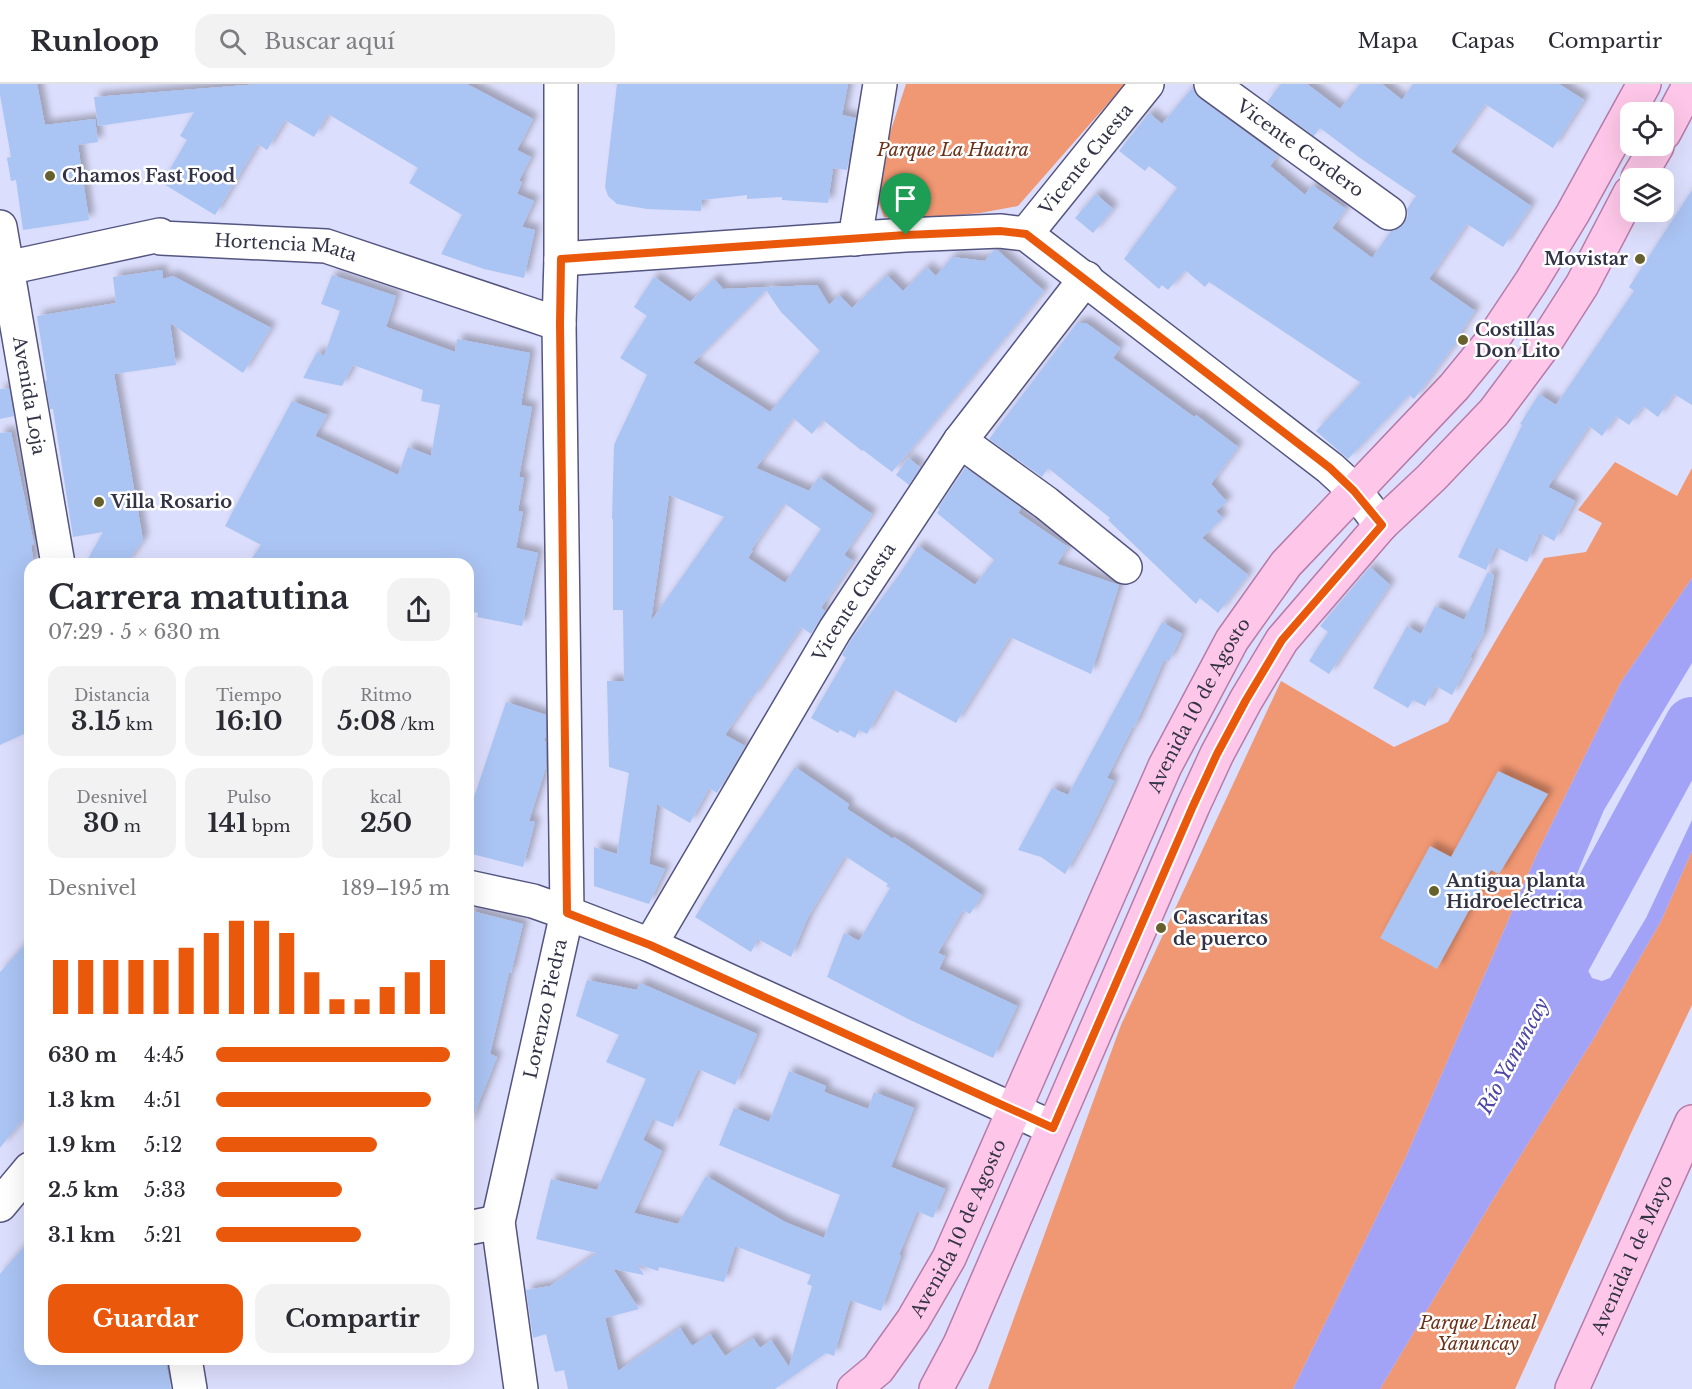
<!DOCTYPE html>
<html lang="es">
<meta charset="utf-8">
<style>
body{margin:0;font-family:"Libre Baskerville",serif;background:#f2f2f3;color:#2b2b33;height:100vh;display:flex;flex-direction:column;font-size:22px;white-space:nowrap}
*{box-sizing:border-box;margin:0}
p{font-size:20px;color:#7c7c81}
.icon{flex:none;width:33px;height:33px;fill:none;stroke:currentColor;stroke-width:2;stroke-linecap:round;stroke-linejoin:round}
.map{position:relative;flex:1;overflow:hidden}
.details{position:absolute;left:24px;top:474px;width:450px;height:807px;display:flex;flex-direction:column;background:#fff;border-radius:18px;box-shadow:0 6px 24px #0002}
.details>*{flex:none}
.buttons{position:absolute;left:1620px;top:18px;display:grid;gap:12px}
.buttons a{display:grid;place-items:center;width:54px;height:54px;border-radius:12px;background:#fff;box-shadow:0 6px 24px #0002;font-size:30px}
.pin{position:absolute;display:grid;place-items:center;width:51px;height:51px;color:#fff;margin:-62px -26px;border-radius:50% 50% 50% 0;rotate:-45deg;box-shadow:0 0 6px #0007}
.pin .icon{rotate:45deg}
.round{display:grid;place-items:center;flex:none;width:63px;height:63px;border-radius:18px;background:#f2f2f3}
.headline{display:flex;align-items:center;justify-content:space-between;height:102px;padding:0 24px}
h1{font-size:33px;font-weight:800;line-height:45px}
.metrics{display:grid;grid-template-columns:repeat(3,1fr);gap:9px;height:102px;padding:6px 24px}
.metrics div{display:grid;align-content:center;border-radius:15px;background:#f2f2f3;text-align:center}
.metrics b{font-size:26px;font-weight:800}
.metrics small{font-size:16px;font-weight:400}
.metrics p{font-size:16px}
.chart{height:168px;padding:12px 24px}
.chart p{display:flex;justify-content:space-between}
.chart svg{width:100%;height:108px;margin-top:6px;stroke:#ea580c;stroke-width:6}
.primary-button{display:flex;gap:12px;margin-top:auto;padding:12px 24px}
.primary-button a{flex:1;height:69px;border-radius:18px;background:#ea580c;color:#fff;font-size:24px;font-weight:800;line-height:69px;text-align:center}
.primary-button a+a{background:#f2f2f3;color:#2b2b33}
ul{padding:0 24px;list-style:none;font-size:20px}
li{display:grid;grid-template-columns:96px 72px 1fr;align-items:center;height:45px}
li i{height:15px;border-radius:8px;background:#ea580c}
header{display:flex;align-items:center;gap:36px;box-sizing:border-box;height:84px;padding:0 30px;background:#fff;border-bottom:2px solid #e1e1e2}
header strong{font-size:28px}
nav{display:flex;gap:33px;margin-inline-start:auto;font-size:21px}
.search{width:420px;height:54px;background:#f2f2f3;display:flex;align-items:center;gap:15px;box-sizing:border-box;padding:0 21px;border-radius:18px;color:#7c7c81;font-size:22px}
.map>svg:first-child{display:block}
.green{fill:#f09773}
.water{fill:#a2a3f7}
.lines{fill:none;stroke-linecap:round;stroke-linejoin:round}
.river{stroke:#a2a3f7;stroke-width:54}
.building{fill:#aac4f3;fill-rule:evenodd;filter:url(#shadow)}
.minor-casing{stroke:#545580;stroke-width:36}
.major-casing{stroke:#b67ba7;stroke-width:36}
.minor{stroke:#fff;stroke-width:33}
.major{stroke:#fec7e9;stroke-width:33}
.route-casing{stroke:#fff;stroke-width:12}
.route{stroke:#ea580c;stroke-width:8}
.poi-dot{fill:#66602c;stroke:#fff;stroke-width:2}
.labels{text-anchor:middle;stroke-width:5;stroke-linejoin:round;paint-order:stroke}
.street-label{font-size:18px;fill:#323347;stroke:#fff}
.park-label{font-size:18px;font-style:italic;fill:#6b3119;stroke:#fff}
.poi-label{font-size:18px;font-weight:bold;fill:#323347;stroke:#fff;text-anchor:start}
.water-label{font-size:20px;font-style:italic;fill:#4d45a6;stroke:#fff}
</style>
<header>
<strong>Runloop</strong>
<div class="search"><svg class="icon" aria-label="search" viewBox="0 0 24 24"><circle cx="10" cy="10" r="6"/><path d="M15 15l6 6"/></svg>Buscar aquí</div>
<nav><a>Mapa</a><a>Capas</a><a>Compartir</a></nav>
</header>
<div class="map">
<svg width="1692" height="1305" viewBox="0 0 1692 1305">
<defs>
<filter id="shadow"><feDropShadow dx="5.5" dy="-5.5" stdDeviation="3" flood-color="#0004"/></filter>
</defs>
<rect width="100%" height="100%" fill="#dcdefd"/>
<path class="green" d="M 906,0 L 1125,0 L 1018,122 L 980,129 L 908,136 L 884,133 L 878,117 L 889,52 Z
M 1615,378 L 1677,412 L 1692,384 L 1692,494 L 1621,598 L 1536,772 L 1405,1075 L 1293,1305 L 988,1305 L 1121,941 L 1281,597 L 1394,663 L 1448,638 L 1544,474 L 1586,468 L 1602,439 L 1578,426 Z
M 1692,767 L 1692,921 L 1631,1049 L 1515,1305 L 1380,1305 L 1492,1117 L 1594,954 L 1661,837 Z"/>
<path class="water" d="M 1692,494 L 1692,579 L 1604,726 L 1563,823 L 1561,833 L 1565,843 L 1592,894 L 1602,897 L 1610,894 L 1646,834 L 1692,736 L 1692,767 L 1661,837 L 1594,954 L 1492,1117 L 1380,1305 L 1293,1305 L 1405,1075 L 1536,772 L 1621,598 Z"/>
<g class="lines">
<path class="river" d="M 1537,925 L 1692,640"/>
</g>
<path class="building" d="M 0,0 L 37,0 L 45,41 L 95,35 L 98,58 L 78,61 L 89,136 L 23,146 L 16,96 L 11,97 L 7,74 L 11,73 L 0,11 Z
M 260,0 L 467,0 L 533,35 L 517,66 L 531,73 L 519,97 L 522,98 L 517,110 L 534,117 L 522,143 L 535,146 L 524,194 L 484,185 L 441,170 L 462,131 L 409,99 L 418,84 L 328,30 L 314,53 L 285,36 L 267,66 L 258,60 L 215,131 L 162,99 L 187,56 L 180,52 L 194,28 L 98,42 L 94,13 Z
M 617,0 L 848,0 L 842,31 L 856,34 L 847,86 L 833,84 L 828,119 L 782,116 L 782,113 L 747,115 L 747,111 L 702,116 L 701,127 L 647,125 L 617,120 L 608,112 L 605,103 Z
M 1281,0 L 1307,0 L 1340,25 L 1360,0 L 1382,0 L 1402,16 L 1413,0 L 1559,0 L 1584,16 L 1553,64 L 1485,20 L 1451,68 L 1531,122 L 1503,163 L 1467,140 L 1429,195 L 1475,227 L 1458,252 L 1460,253 L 1414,315 L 1409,311 L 1348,375 L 1316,347 L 1361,299 L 1209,198 L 1205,203 L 1185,186 L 1168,206 L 1162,201 L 1159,205 L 1124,175 L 1177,104 L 1149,82 L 1145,87 L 1119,67 L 1149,29 L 1162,40 L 1193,3 L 1194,8 L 1200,15 L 1278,72 L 1270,82 L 1305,111 L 1312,101 L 1346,125 L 1332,144 L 1372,174 L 1391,147 L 1397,146 L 1404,140 L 1408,132 L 1407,125 L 1416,112 L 1360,74 L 1320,44 L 1314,52 L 1267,18 Z
M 1692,106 L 1692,321 L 1674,310 L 1658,333 L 1643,322 L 1629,341 L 1616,332 L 1602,352 L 1589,342 L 1548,403 L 1575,417 L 1554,457 L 1540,449 L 1527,478 L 1496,463 L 1486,486 L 1458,473 L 1522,341 L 1520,340 L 1539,310 L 1556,321 L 1634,207 L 1629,203 Z
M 1096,110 L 1113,125 L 1093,149 L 1075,134 Z
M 994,166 L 997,166 L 1044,207 L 892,388 L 863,366 L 862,367 L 823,336 L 812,350 L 793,334 L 756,384 L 809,407 L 819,393 L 872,430 L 844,471 L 853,477 L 821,524 L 825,527 L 811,550 L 801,543 L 753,613 L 751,612 L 725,651 L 745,662 L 717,709 L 709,704 L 690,739 L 657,720 L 649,780 L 665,785 L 649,820 L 594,802 L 594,763 L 617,770 L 629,689 L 609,683 L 607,597 L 624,597 L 623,526 L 613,526 L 613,435 L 612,435 L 614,361 L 647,291 L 620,274 L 647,232 L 634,223 L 654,193 L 690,218 L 714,195 L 723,205 L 817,201 L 829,221 L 839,211 L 852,224 L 887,191 L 903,207 L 927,183 L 936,192 L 952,173 L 985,177 ZM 766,206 L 781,228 L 820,267 L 770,328 L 693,279 ZM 669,411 L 724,433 L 651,537 ZM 784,419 L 821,445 L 785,499 L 748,474 L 753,466 L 751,466 Z
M 162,186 L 163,195 L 173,192 L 271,244 L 243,289 L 170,239 L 176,281 L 114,290 L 143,456 L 126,480 L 85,480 L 103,448 L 73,453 L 53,325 L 50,325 L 45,297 L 47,296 L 37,232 L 116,219 L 113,193 Z
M 332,191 L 396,212 L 386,243 L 455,268 L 457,255 L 530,269 L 521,321 L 532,323 L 519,393 L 524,394 L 518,427 L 523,428 L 516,464 L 538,469 L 522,542 L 477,533 L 478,529 L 468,527 L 468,480 L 248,480 L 261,461 L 225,442 L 292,317 L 327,331 L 315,352 L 398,391 L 408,363 L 431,372 L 440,321 L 421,317 L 423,306 L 353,281 L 342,302 L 303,294 L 317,268 L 324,272 L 340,227 L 321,220 Z
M 1077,239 L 1086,239 L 1120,264 L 1113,274 L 1194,333 L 1196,331 L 1238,363 L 1211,400 L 1227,418 L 1216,427 L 1223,434 L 1202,454 L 1248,491 L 1218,529 L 1200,514 L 1196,520 L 1108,436 L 1110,434 L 1048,384 L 1042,393 L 989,355 Z
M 9,304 L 14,332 L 0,335 L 0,305 Z
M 11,348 L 34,460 L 31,461 L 34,480 L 30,480 L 30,647 L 0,661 L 0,349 Z
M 908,374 L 920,383 L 909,401 L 896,391 Z
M 965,384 L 1021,424 L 1018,429 L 1068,463 L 1057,480 L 1119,501 L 1091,590 L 1010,553 L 956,639 L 893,605 L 867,650 L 859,646 L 855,654 L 840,646 L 838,649 L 811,634 L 846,574 L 842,571 L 851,556 L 901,488 L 918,462 L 975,501 L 994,476 L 937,429 L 940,425 L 938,424 Z
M 1370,483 L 1390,501 L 1329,590 L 1309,577 L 1328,548 L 1320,542 Z
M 1488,488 L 1494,491 L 1483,551 L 1470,573 L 1472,574 L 1452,611 L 1436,602 L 1425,622 L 1413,616 L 1408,624 L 1373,604 L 1407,542 L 1421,550 L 1435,522 L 1464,536 Z
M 1162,538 L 1182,550 L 1169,577 L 1164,576 L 1134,644 L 1133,642 L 1107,694 L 1114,697 L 1090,746 L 1065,790 L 1041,773 L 1018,766 L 1052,704 L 1068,711 Z
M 506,618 L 546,631 L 546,651 L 544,657 L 546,658 L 546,683 L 529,737 L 535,738 L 523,783 L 468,769 L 468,718 L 472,719 Z
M 795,683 L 849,720 L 847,725 L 893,755 L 894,753 L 911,764 L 982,811 L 970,830 L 963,826 L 938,869 L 945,872 L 939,885 L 1017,922 L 993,974 L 910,936 L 827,893 L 844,849 L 859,857 L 890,804 L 886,802 L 888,800 L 845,772 L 808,833 L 791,873 L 758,855 L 751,868 L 695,833 L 724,787 Z
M 1498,687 L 1548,710 L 1499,790 L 1491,786 L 1437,885 L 1380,854 L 1430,762 L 1451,773 Z
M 468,826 L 523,840 L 511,889 L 509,889 L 490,970 L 497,973 L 469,1043 L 468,1043 Z
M 30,855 L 30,1026 L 0,1064 L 0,888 Z
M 587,896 L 637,906 L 640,899 L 757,950 L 735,1001 L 698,985 L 673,1043 L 653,1035 L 643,1056 L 662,1067 L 634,1129 L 678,1140 L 706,1092 L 785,1138 L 824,1154 L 840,1111 L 719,1061 L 734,1024 L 769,1038 L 789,987 L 826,1002 L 824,1008 L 868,1025 L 874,1008 L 914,1024 L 891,1083 L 945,1105 L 933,1134 L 917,1127 L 899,1171 L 901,1172 L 881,1227 L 850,1216 L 834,1272 L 826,1269 L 775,1305 L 568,1305 L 564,1286 L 555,1288 L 546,1250 L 533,1254 L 526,1206 L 550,1202 L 597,1169 L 536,1155 L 551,1095 L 597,1106 L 646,995 L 606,978 L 619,951 L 576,932 ZM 735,1162 L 811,1191 L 807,1200 L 812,1202 L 789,1283 L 771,1256 L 760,1264 L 753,1254 L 725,1272 L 710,1250 L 692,1262 L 680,1244 L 618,1287 L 605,1234 L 639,1225 L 613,1185 L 644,1191 L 637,1180 L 658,1187 L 659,1183 L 724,1198 Z
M 30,1156 L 30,1275 L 165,1275 L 171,1305 L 0,1305 L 0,1190 Z"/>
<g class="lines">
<defs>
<g id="minor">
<path id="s1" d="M 1211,0 L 1389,129"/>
<path id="s2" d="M 0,143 L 58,480"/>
<path id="s3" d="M 1026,150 L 1147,0"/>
<path d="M 855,155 L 880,0"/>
<path d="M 561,175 L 905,151 L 1000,147 L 1026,150 L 1330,384 L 1355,407 L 1381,441"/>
<path id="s4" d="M 7,184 L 160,151 L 161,154 L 326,162 L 559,240"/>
<path d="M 960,357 L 1046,419 L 1125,483"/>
<path d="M 468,803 L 533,817 L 567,829 L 650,861 L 1053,1044"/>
<path id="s5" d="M 650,861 L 835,546 L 960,357 L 1086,194"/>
<path d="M 0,1121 L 30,1085"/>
<path d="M 468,1144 L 498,1138"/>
<path d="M 185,1275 L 190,1305"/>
<path id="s6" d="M 521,1305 L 498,1138 L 567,829 L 559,240 L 561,175 L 561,0"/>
</g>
<g id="major">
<path d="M 1664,49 L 1690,0"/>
<path d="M 1638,94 L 1657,62"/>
<path id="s7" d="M 854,1305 L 878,1285 L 913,1236 L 949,1174 L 1165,682 L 1232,556 L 1286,480 L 1454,303 L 1491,258 L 1531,198 L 1573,129 L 1644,0"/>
<path d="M 936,1305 L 960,1260 L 1193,722 L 1217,670 L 1246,616 L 1282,556 L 1381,441 L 1431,394 L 1494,328 L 1541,265 L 1582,201 L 1630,109"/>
<path id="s8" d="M 1572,1305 L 1692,1038"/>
</g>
</defs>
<use href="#minor" class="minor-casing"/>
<use href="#major" class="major-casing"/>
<use href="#minor" class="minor"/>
<use href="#major" class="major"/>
</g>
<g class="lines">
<defs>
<path id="route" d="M 1000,147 L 1026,150 L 1330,384 L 1354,407 L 1382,441 L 1282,556 L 1246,616 L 1217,670 L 1193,722 L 1053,1044 L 650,861 L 567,829 L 560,240 L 561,175 L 906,151 Z"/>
</defs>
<use href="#route" class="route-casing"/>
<use href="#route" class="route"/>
</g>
<g class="poi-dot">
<circle cx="50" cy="92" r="6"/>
<circle cx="1640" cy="175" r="6"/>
<circle cx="1463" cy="256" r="6"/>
<circle cx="99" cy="418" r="6"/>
<circle cx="1434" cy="807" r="6"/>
<circle cx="1161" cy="844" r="6"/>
</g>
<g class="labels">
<g class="street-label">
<text dy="6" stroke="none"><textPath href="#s1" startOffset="110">Vicente Cordero</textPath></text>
<text dy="6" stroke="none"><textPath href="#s3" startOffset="96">Vicente Cuesta</textPath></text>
<text dy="6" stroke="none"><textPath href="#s4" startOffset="285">Hortencia Mata</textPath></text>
<text dy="6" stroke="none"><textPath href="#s2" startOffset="171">Avenida Loja</textPath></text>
<text dy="6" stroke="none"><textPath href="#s5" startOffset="399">Vicente Cuesta</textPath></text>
<text dy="6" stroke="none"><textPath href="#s7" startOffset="770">Avenida 10 de Agosto</textPath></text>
<text dy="6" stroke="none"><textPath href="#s6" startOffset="387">Lorenzo Piedra</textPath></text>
<text dy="6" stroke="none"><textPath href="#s7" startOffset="194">Avenida 10 de Agosto</textPath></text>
<text dy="6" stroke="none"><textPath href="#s8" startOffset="147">Avenida 1 de Mayo</textPath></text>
</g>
<g class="park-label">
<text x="953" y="72">Parque La Huaira</text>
<text x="1478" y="1245">Parque Lineal<tspan x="1478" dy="21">Yanuncay</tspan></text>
</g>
<g class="poi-label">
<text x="62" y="98">Chamos Fast Food</text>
<text x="1628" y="181" text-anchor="end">Movistar</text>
<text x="1475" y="252">Costillas<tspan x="1475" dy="21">Don Lito</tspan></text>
<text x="111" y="424">Villa Rosario</text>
<text x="1446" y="803">Antigua planta<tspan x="1446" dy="21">Hidroeléctrica</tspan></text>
<text x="1173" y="840">Cascaritas<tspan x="1173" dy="21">de puerco</tspan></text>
</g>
<g class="water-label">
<text transform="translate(1513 972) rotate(-62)" y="7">Río Yanuncay</text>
</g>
</g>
</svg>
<div class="buttons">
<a><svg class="icon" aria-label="locate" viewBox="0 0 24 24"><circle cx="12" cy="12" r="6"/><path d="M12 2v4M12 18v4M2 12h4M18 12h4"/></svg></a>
<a><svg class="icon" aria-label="layers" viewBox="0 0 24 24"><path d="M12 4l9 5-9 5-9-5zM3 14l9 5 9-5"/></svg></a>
</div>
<div class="pin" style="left:906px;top:151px;background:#1e9e55"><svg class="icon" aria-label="arrive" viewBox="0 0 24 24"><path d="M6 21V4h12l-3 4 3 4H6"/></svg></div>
<section class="details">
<div class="headline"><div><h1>Carrera matutina</h1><p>07:29 · 5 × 630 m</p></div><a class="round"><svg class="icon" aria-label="share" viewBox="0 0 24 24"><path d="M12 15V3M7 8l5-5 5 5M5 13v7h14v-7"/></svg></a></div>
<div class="metrics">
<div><p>Distancia</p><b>3.15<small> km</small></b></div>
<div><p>Tiempo</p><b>16:10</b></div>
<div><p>Ritmo</p><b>5:08<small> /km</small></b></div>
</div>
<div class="metrics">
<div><p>Desnivel</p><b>30<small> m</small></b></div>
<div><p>Pulso</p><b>141<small> bpm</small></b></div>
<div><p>kcal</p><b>250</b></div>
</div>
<div class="chart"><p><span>Desnivel</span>189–195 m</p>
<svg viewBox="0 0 160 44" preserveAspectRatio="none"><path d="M5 44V22M15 44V22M25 44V22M35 44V22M45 44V22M55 44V17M65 44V11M75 44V6M85 44V6M95 44V11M105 44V27M115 44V38M125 44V38M135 44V33M145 44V27M155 44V22"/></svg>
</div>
<ul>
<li><b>630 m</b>4:45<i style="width:100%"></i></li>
<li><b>1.3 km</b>4:51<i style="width:92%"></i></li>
<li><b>1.9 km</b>5:12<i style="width:69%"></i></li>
<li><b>2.5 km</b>5:33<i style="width:54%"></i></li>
<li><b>3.1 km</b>5:21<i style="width:62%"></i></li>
</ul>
<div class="primary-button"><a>Guardar</a><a>Compartir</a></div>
</section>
</div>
